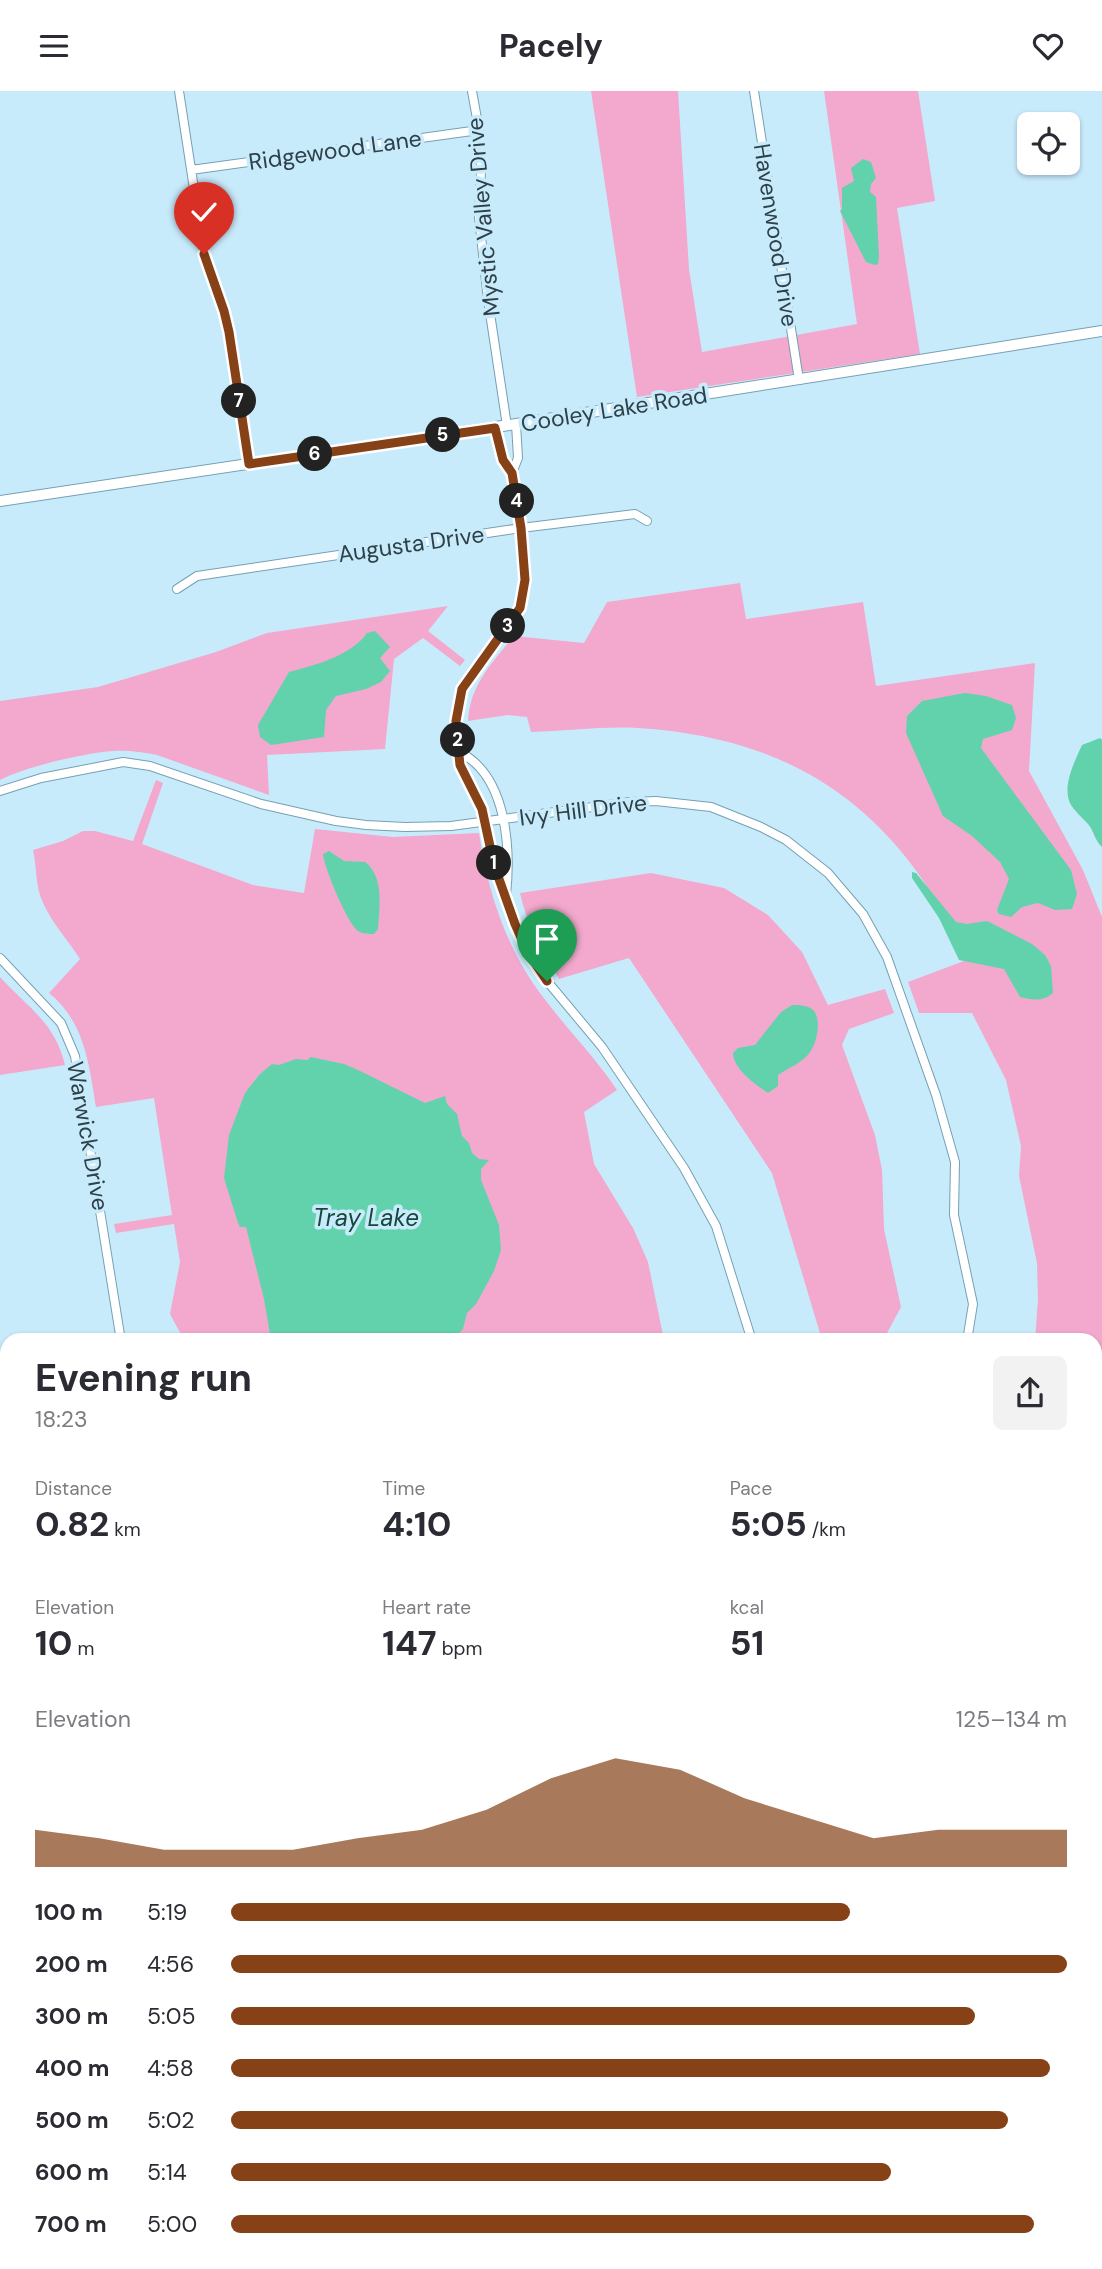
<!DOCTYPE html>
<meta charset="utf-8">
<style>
body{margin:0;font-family:"DM Sans",sans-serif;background:#f2f2f3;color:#2b2b33;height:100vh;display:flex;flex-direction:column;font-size:26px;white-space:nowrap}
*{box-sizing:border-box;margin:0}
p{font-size:23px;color:#7c7c81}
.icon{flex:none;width:38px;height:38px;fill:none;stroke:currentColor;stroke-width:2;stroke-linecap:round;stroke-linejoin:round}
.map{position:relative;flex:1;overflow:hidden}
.drawer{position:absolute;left:0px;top:1242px;width:1102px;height:936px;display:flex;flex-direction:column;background:#fff;border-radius:21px 21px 0 0;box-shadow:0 2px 5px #0004}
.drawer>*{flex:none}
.tools{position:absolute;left:1017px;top:21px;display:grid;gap:14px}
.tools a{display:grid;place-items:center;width:63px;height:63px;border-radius:10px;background:#fff;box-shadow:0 2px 5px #0004;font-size:35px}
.pin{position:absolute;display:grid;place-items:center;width:60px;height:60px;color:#fff;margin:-72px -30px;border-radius:50% 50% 50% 0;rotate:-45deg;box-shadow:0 0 7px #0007}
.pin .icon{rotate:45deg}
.km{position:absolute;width:35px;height:35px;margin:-18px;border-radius:50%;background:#222;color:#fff;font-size:19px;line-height:35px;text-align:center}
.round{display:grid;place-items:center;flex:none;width:74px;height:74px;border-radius:10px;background:#f2f2f3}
.overview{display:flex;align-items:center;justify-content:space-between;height:119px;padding:0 35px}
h1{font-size:38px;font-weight:700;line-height:52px}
.metrics{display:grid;grid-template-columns:repeat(3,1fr);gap:10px;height:119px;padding:7px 35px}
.metrics div{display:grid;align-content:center}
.metrics b{font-size:35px;font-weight:700}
.metrics small{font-size:19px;font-weight:400}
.metrics p{font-size:19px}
.chart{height:196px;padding:14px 35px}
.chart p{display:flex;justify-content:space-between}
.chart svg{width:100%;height:126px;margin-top:7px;fill:#864117;opacity:.7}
ul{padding:0 35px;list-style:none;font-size:23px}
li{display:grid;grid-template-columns:112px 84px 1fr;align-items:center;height:52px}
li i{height:18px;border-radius:9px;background:#864117}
header{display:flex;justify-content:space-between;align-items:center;height:91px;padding:0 35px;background:#fff;font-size:32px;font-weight:700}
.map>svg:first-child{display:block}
.green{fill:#f2a9cd}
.water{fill:#62d2ac}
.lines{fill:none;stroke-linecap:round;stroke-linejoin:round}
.stream{stroke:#62d2ac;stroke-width:2.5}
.minor-casing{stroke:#76a0b3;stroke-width:10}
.tertiary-casing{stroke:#76a0b3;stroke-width:12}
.minor{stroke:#fff;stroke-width:8}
.tertiary{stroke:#fff;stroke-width:10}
.route-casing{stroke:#fff;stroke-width:14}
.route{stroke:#864117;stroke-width:9}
.labels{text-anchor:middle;stroke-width:7;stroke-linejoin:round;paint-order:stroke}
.street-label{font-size:23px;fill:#2e4048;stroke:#c8ebfc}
.water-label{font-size:24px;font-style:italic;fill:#174738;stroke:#c8ebfc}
</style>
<header><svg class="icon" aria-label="menu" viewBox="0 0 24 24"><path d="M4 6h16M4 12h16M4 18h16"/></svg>Pacely<svg class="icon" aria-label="heart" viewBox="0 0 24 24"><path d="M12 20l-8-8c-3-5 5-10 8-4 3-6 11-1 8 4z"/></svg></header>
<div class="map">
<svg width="1102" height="2178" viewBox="0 0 1102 2178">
<rect width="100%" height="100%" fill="#c8ebfc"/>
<path class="green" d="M 591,0 L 678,0 L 689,178 L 702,261 L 857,233 L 824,0 L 918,0 L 935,110 L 897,117 L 920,263 L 637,306 Z
M 740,492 L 746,528 L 863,511 L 876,595 L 1035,572 L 1029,680 L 1083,779 L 1102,826 L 1102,1399 L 1096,1400 L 1096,1250 L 1035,1249 L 1038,1209 L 1037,1172 L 1019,1085 L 1021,1055 L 1006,989 L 972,922 L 919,922 L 908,891 L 964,870 C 949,840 937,808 917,781 C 848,685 753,644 638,637 C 603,635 566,640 531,641 L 527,626 L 508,624 L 468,630 C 470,594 492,572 514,545 L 584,552 L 607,511 Z
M 448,515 L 428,540 L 465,569 L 460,575 L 423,547 L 394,568 L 385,658 L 267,664 L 269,704 L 157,664 C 142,661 128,659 113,660 C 85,662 24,676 0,689 L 0,610 L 98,596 L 216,561 L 267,542 Z
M 156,689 L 163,692 L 142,753 L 253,794 L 304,802 L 315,738 L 393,746 L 479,742 C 487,799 507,860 543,906 C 567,938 595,966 617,999 L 584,1021 L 594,1073 L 633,1137 L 648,1171 L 664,1249 L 184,1249 L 170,1223 L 180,1171 L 174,1133 L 116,1142 L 114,1133 L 172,1124 L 154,1007 L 96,1016 C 89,974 85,931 49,902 L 80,868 C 68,849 52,832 43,812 C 35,795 37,776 33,759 L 63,750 L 83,740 L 95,740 L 133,750 Z
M 651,782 L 724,797 L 768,824 L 802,861 L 828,914 L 885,898 L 894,922 L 849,938 L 842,954 L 875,1044 L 882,1079 L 884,1138 L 901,1216 L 886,1244 L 876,1249 L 822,1249 L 772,1082 L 629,867 L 559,888 C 542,861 527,834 520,802 Z
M 0,886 C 27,916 55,931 65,974 L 0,984 Z
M 1096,1672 L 1102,1680 L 1102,1831 L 1097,1838 L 1096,1851 Z
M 7,1700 L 7,1755 L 2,1756 L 0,1705 Z
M 7,1858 L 7,2049 L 0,2056 L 0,1861 Z
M 1096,2002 L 1102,2048 L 1102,2178 L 861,2178 L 864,2172 L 1096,2172 Z"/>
<path class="water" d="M 863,68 L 871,71 L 876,87 L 871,93 L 870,101 L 876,106 L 879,166 L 878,173 L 875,174 L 866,171 L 840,120 L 842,118 L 842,97 L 854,90 L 851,77 Z
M 375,540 L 390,556 L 380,567 L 390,580 L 381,591 L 366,598 L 336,605 L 326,619 L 324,646 L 271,654 L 260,646 L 258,634 L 289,581 C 315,574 351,565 367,542 Z
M 965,602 L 986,605 L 1012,614 L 1016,627 L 1012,639 L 983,648 L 981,657 L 1071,779 L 1077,803 L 1072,818 L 1055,819 L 1038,812 L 1022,816 L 1011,826 L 999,823 L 997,819 L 1009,788 L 1000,771 L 972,745 L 943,725 L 906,642 L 907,625 L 922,610 Z
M 1100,647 L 1102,649 L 1102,756 C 1095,750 1094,740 1088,733 C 1082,726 1074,720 1070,712 C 1062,694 1075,670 1082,654 Z
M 329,760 L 344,770 L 365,771 C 385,786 379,817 378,838 L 374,843 C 369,843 363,843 358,840 C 347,832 324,776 323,763 Z
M 912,781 L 916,782 L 956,831 L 967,833 L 987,830 L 1032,853 L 1045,864 L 1051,875 L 1053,902 C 1043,911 1032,909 1020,906 L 1004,878 L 959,869 L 939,827 L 912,787 Z
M 792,914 C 799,914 807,914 813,919 C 822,928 817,952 810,961 C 804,971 788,977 778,984 L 778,995 L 768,1002 C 755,993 734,979 733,962 L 738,957 L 755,954 L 781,921 Z
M 311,966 L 344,973 L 358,979 L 425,1012 L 445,1005 L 447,1013 L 457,1023 L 462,1045 L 469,1052 L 472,1062 L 479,1068 L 489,1069 L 481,1078 L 481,1089 L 499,1134 L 501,1159 L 494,1180 L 476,1213 L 467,1222 L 463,1238 L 452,1249 L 271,1249 L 264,1208 L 246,1136 L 240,1136 L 238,1132 L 224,1087 L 229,1044 L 245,1002 L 259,984 L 272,973 L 279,974 L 296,968 L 307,969 Z
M 0,1568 L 7,1573 L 7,1619 L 0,1623 Z
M 441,2172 L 503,2172 L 503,2178 L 442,2178 Z"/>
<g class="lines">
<path class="stream" d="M 0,1888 L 7,1889"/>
<defs>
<path id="minor" d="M 179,0 L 204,163 L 224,220 L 229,241 L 249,373
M 472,0 L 479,39 L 481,80 L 479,127 L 488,209 L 507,335
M 754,0 L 799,289
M 191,79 L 479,39
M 495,336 L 503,369 L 512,382 L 521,437 L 525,489 L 519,517 L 462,598 L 456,630 L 460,674 L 482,718 L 494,774 L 527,860 L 547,890 L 602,956 L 684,1077 L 716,1135 L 752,1250
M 512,382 L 518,367 L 516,333
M 177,498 L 197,485 L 521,437 L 635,423 L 647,430
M 461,662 C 507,686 511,758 506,804
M 0,700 L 41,687 L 123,671 L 150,675 L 261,713 L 336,730 L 366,734 L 405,736 L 451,735 L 630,711 L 656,710 L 711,716 L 761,736 L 786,749 L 828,782 L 863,823 L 887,866 L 936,1004 L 955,1071 L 954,1124 L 973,1213 L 967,1250
M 0,867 L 61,932 L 75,965 L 121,1250
M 7,1659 L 3,1663 L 0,1671 L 7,1682
M 0,2131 L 7,2130
M 72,2172 L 72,2178
M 560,2172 L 566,2178"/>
<path id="tertiary" d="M 0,410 L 516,333 L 1102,240"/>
</defs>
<use href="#minor" class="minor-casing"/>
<use href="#tertiary" class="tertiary-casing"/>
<use href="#minor" class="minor"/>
<use href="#tertiary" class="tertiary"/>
</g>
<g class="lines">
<defs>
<path id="route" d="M 204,163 L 224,220 L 229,241 L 249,373 L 495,337 L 503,369 L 512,382 L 521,437 L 525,489 L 520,517 L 462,598 L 456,630 L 457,645 L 460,674 L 482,718 L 494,774 L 515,833 L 527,860 L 547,890"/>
</defs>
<use href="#route" class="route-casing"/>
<use href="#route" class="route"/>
</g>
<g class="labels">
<g class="street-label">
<text transform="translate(335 59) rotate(-8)" y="8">Ridgewood Lane</text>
<text transform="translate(483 126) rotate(-95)" y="8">Mystic Valley Drive</text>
<text transform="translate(776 144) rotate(81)" y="8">Havenwood Drive</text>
<text transform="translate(614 318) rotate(-9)" y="8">Cooley Lake Road</text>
<text transform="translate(411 453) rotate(-8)" y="8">Augusta Drive</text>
<text transform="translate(583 719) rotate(-7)" y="8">Ivy Hill Drive</text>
<text transform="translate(88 1045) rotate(80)" y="8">Warwick Drive</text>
</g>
<g class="water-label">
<text x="366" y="1135">Tray Lake</text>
</g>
</g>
</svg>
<div class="tools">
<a><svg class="icon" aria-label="locate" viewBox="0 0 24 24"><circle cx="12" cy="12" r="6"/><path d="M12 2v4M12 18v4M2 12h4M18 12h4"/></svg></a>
</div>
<div class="pin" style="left:547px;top:890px;background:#1e9e55"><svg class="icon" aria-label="arrive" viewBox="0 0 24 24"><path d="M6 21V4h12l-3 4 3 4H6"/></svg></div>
<div class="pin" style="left:204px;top:163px;background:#d93025"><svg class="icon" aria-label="check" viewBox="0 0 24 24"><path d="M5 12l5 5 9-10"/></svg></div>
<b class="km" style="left:494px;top:772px">1</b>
<b class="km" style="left:458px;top:649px">2</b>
<b class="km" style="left:508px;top:535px">3</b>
<b class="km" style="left:517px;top:410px">4</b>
<b class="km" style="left:443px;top:344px">5</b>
<b class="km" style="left:315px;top:363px">6</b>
<b class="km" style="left:239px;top:310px">7</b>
<section class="drawer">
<div class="overview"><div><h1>Evening run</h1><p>18:23</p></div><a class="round"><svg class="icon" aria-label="share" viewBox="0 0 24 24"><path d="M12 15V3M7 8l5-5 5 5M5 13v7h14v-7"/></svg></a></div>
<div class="metrics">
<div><p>Distance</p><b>0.82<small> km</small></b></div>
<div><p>Time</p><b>4:10</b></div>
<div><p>Pace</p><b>5:05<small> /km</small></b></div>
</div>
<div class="metrics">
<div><p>Elevation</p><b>10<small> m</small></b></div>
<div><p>Heart rate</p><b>147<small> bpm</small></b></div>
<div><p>kcal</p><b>51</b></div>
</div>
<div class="chart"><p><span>Elevation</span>125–134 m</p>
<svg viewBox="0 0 160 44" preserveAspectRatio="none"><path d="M0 44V31L10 34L20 38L30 38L40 38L50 34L60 31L70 24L80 13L90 6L100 10L110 20L120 27L130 34L140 31L150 31L160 31V44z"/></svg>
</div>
<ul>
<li><b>100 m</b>5:19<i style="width:74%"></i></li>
<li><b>200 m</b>4:56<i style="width:100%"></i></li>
<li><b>300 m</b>5:05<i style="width:89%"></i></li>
<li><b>400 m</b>4:58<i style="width:98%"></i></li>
<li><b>500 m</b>5:02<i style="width:93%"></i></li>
<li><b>600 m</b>5:14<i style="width:79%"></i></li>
<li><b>700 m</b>5:00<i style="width:96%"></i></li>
</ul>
</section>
</div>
